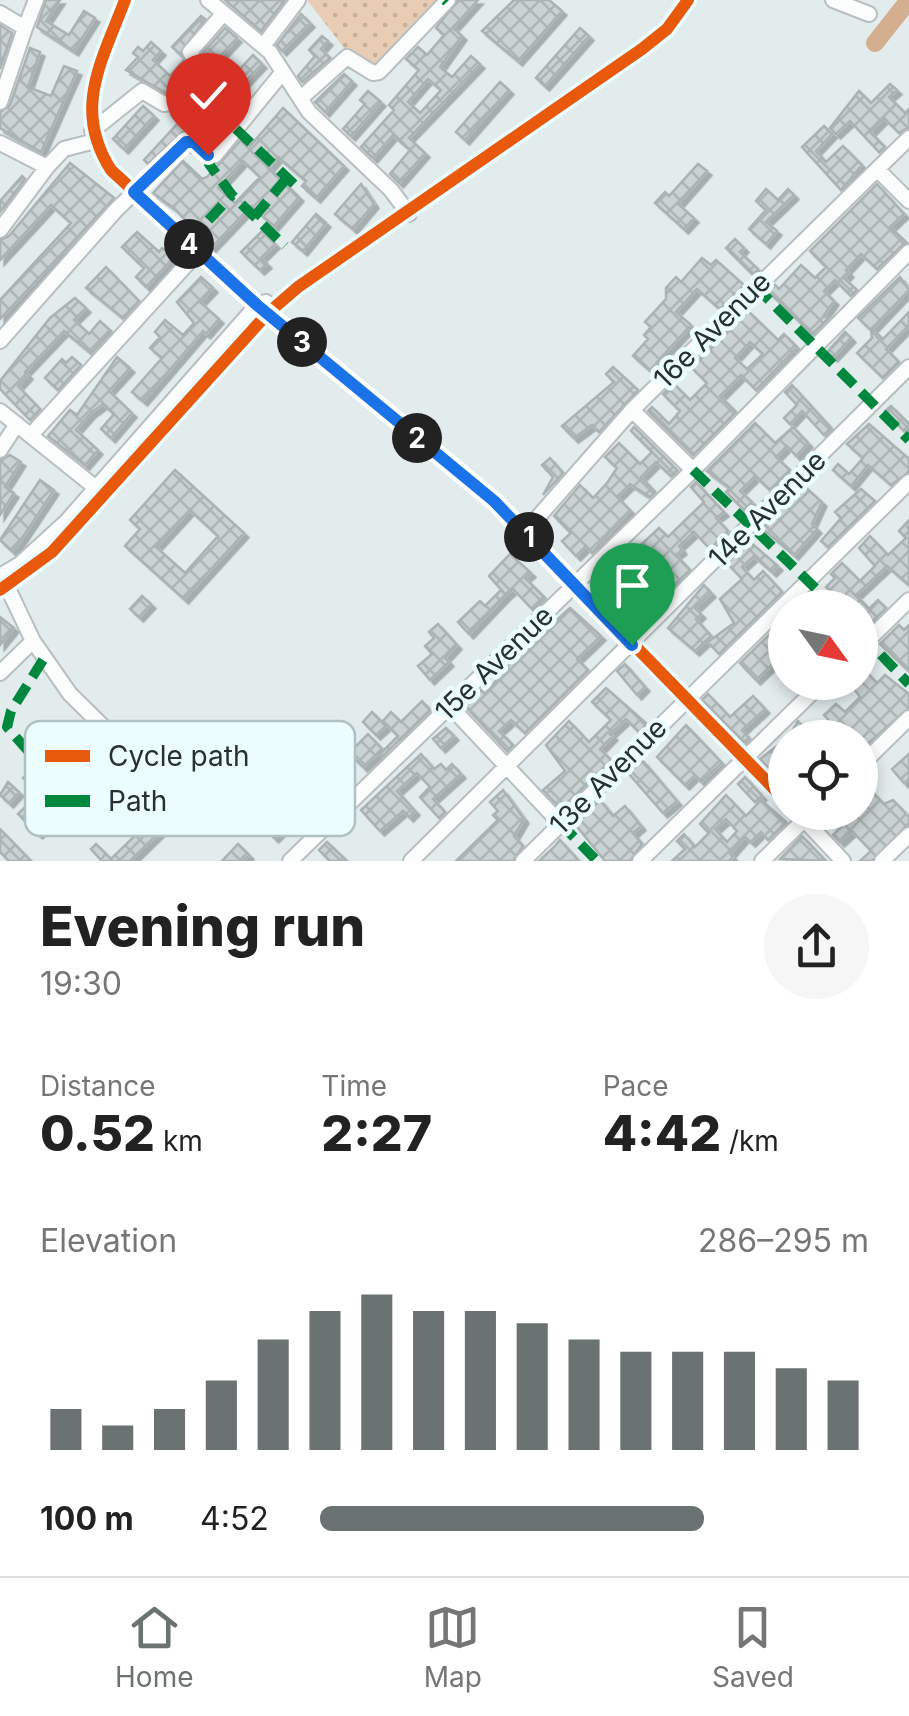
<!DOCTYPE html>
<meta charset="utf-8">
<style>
body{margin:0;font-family:Inter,sans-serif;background:#f6f6f6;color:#222;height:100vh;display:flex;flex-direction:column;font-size:38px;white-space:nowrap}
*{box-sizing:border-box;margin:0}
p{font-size:32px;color:#767676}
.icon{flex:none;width:55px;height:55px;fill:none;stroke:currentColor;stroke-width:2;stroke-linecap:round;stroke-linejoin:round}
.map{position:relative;height:861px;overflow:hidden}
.side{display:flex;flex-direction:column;background:#fff;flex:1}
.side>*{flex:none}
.needle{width:65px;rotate:123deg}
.fabs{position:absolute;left:768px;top:590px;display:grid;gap:20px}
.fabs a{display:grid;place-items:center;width:110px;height:110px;border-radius:50%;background:#fff;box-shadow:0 5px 15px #0003;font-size:50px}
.pin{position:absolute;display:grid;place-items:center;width:85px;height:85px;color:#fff;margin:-102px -42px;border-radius:50% 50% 50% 0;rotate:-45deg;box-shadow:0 0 10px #0007}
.pin .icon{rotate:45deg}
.km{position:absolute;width:50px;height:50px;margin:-25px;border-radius:50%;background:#222;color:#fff;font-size:28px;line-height:50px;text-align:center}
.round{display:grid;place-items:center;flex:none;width:105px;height:105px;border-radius:52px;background:#f6f6f6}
.head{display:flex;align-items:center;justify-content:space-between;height:170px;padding:0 40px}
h1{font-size:55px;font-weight:800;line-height:75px}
.figures{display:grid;grid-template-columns:repeat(3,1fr);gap:15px;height:170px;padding:10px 40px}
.figures div{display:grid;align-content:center}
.figures b{font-size:50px;font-weight:800}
.figures small{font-size:28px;font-weight:400}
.figures p{font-size:28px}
.chart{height:280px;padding:20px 40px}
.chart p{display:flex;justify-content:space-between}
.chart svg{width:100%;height:180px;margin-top:10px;stroke:#6a7272;stroke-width:6}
ul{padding:0 40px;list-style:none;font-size:32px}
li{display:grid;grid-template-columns:160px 120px 1fr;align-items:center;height:75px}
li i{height:25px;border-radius:12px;background:#6a7272}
.tabs{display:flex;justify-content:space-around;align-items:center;height:140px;border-top:2px solid #e0e0e0;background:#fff;font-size:28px;color:#767676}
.tabs a{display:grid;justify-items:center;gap:5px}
.tabs .selected{color:#6a7272}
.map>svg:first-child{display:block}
.grass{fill:url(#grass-dots)}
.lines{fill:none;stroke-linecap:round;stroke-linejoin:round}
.river{stroke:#d3ae8f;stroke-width:18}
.building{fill:url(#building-cross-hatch);stroke:#aab2b3;stroke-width:2.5;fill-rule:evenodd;filter:url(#shadow)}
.minor-casing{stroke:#b8bfc0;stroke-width:18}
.minor{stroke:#fbfcfc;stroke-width:14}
.quiet{stroke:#00873e;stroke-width:10;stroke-dasharray:20 10;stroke-linecap:butt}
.cycleway-casing{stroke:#ebfdff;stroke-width:19}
.cycleway{stroke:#e8590c;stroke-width:12}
.route-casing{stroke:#fff;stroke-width:20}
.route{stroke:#1a73e8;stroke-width:12}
.labels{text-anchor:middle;stroke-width:9;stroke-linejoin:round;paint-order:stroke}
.street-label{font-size:28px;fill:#293030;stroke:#ebfdff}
.key{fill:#ebfdff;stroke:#b1c0c1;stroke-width:2.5}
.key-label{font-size:28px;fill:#293030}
</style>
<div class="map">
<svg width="909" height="861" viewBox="0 0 909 861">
<defs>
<pattern id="grass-dots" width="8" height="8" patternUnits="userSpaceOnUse" patternTransform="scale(2.5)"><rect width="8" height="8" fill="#e8cdb4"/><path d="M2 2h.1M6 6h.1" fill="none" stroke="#c7b09b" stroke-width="1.8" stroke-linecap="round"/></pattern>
<pattern id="building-cross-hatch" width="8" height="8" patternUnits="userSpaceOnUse" patternTransform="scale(2.5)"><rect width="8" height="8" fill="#cad2d3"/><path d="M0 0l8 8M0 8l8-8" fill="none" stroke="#aeb5b5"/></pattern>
<filter id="shadow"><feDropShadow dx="4.5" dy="4.5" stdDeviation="0" flood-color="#0004"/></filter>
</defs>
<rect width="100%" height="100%" fill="#e2eced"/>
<path class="grass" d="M 307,0 L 441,0 L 443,2 L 369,80 Z"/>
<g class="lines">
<path class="river" d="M 875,43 L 909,0"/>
</g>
<path class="building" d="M 46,0 L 60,0 L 46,21 L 69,35 L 84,11 L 95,18 L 74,51 L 37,27 Z
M 225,0 L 285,0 L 261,31 Z
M 458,0 L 478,0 L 453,28 L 462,36 L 440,67 L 452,77 L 471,56 L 480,64 L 409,138 L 425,153 L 399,183 L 390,174 L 410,150 L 393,135 L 373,158 L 361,147 L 394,110 L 389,105 L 419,70 L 406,59 L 418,47 L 427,55 L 444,35 L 436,28 ZM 428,79 L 441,90 L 420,113 L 408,102 Z
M 514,0 L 549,0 L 562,11 L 518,61 L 482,31 Z
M 301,14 L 310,23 L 282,51 L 277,45 Z
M 201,16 L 205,19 L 180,54 L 172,47 Z
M 0,25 L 12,33 L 0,69 Z
M 225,28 L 237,38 L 210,67 L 203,53 Z
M 580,28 L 589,36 L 545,86 L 536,78 Z
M 322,36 L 328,41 L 321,49 L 330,58 L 302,82 L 298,76 L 315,56 L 309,50 Z
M 151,42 L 161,51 L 153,60 L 170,76 L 183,61 L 187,68 L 166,93 L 126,70 L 138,57 L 133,53 L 138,47 L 143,51 Z
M 30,48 L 40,52 L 28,87 L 51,96 L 64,66 L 77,71 L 41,152 L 0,128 L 0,112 L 10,105 Z
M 253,55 L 262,64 L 231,97 L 222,88 Z
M 344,74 L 352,81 L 325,112 L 315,102 Z
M 500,82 L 509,90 L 465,140 L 456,132 Z
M 201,84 L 213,95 L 198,112 L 215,128 L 231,111 L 234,114 L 212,142 L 183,132 L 148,164 L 144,160 L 178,123 L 171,115 Z
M 890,84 L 897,90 L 889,97 L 905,113 L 909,109 L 909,127 L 899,133 L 884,118 L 870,132 L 885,147 L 879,152 L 850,121 L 836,134 L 830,128 L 859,91 L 871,103 Z
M 368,91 L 381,102 L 351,136 L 343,129 L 365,104 L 360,100 Z
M 143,106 L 154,116 L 124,149 L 113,139 Z
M 283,108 L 344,166 L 316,198 L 302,186 L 306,181 L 278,157 L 269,168 L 299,197 L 274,226 L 251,206 L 211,248 L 175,209 L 153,193 L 183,161 L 202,179 L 207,177 L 242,139 L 250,146 ZM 243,161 L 260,177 L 235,203 L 218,188 Z
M 824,126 L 832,134 L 816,151 L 826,162 L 843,146 L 862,165 L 841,190 L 802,147 Z
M 70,163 L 114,198 L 0,319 L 0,300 L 71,223 L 51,205 L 0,260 L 0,240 L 9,236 Z
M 698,164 L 707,171 L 678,204 L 694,218 L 684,229 L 655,203 L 665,192 L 669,196 Z
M 22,176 L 25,179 L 0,212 L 0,201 Z
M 361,184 L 374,204 L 353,229 L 335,214 Z
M 877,184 L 904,214 L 890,227 L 906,242 L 877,269 L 861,254 L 846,270 L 849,273 L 844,278 L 857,290 L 851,296 L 835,280 L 824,291 L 834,301 L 824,315 L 828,319 L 812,334 L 768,291 L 775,285 L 779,289 L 801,265 L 815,278 L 826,267 L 810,251 Z
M 766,189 L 778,200 L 788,189 L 794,195 L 766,222 L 777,231 L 766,244 L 749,229 L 766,210 L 756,201 Z
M 316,214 L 326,223 L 303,251 L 292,242 Z
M 262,231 L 275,244 L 261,258 L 267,264 L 260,270 L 241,252 Z
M 137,232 L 159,252 L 162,248 L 173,258 L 146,287 L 136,277 L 144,268 L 122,247 Z
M 735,239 L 744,248 L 740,252 L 758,269 L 753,275 L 726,248 Z
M 702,258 L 711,265 L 716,260 L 744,285 L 720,309 L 697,289 L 676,312 L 691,325 L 657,362 L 661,366 L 654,374 L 633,356 L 648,339 L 644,335 L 651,327 L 645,322 L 666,299 L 666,288 L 676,277 L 681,282 Z
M 106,267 L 139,301 L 123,318 L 86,288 Z
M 201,277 L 213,288 L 200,302 L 219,319 L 206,334 L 203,331 L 143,401 L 132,392 L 162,358 L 150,348 L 160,337 L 155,332 L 165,320 L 183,335 L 194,323 L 177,302 Z
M 900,277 L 909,290 L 872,329 L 883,339 L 909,312 L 909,325 L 886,349 L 899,362 L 883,378 L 857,353 L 872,338 L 871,330 L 858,318 Z
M 75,298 L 86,308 L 74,320 L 89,334 L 100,321 L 111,331 L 91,353 L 64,331 L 25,372 L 28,375 L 18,386 L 40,409 L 30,420 L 0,389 L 0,381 L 50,318 Z
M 748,311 L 778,340 L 784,334 L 797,347 L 756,390 L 741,375 L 720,396 L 736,412 L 693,455 L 648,411 L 652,407 L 669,424 L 680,411 L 663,394 L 674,384 L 690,400 L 707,383 L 691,367 ZM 750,342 L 763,354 L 747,369 L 735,358 Z
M 845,332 L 851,338 L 833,357 L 827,352 Z
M 72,357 L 81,365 L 58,390 L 45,378 L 62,359 L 66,363 Z
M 117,357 L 130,368 L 109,391 L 132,413 L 111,438 L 101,429 L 114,414 L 103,404 L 91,413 L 76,430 L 98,450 L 85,465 L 48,436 L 70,410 L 77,415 Z
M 613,367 L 638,390 L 599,432 L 592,425 L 574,438 L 562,426 L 614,382 L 606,374 Z
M 792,385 L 831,428 L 824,435 L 802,411 L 790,424 L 784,418 L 797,405 L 785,392 Z
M 891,406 L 909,424 L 904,431 L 885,411 Z
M 755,423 L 775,443 L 793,427 L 808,443 L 796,456 L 787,446 L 776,457 L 790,470 L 770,490 L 755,476 L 740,491 L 752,502 L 744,510 L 726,492 L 730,488 L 707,471 Z
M 869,424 L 909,459 L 909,472 L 891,485 L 868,465 L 851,486 L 833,470 L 838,464 L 849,474 L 863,458 L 847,444 Z
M 634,427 L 677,470 L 671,476 L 656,462 L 641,477 L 655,492 L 650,497 L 630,484 L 617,497 L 630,510 L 592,553 L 586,546 L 576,556 L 562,541 L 571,533 L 554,516 L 580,485 L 593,498 L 607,483 L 617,468 L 605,457 L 619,443 L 640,464 L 652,452 L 631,431 Z
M 10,455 L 21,462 L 5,487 L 14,493 L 0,515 L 0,461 Z
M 550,458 L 563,473 L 543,495 L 553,477 L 542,465 Z
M 175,470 L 244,533 L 184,599 L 125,546 L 140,529 L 130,520 ZM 190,510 L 218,536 L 185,573 L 156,547 Z
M 40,480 L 54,490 L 13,552 L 0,540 Z
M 696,482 L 724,512 L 716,518 L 728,531 L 710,549 L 694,532 L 679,546 L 682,550 L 676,555 L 690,570 L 669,590 L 633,552 L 659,528 L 668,537 L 704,502 L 691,487 Z
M 804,486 L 822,502 L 812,524 L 817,529 L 794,555 L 762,528 Z
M 861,489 L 875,501 L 828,547 L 821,541 L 841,518 L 835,512 Z
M 909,520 L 909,585 L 887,566 L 856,595 L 869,609 L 878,600 L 886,608 L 866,628 L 860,621 L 860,608 L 846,608 L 826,587 L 835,578 L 831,574 L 842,563 L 860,581 L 875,566 L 859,548 L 870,536 L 888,555 L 906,538 L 899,531 Z
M 749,541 L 778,566 L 772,572 L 754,556 L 742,567 L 754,580 L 763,571 L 782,592 L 719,654 L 708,642 L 734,623 L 720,599 L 742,579 L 727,563 Z
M 510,554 L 531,573 L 525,578 L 545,598 L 533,610 L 513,589 L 506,595 L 489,576 Z
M 628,568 L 636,577 L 633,580 L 658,601 L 632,627 L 591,586 L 594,583 L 608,598 L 623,584 L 618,578 Z
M 704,585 L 711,593 L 695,608 L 701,614 L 696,619 L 711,636 L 695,651 L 668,628 Z
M 501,590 L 506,595 L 469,634 L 458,622 L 480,601 L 485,606 Z
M 142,596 L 151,604 L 139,617 L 130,609 Z
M 570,608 L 601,636 L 577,659 L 588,670 L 525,733 L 511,720 L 499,731 L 513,745 L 507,751 L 465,706 L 481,690 L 485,694 L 514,659 Z
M 0,617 L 14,628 L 0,645 Z
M 438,624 L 457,645 L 445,658 L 449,662 L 430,680 L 418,666 L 432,654 L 425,646 L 434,638 L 429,632 Z
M 899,625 L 904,630 L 909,625 L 909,671 L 880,644 Z
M 769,635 L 780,647 L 785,642 L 785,664 L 779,658 L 756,680 L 740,663 Z
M 625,664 L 645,687 L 637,695 L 617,671 Z
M 860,666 L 877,683 L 885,675 L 909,694 L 909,708 L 867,744 L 854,731 L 847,738 L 833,738 L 839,731 L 824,715 L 836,704 L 845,712 L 860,697 L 849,682 L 860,682 Z
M 606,688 L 647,724 L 639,732 L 626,719 L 610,734 L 613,736 L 600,749 L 611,760 L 561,809 L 543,790 L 565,771 L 546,745 L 569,721 L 589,742 L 611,720 L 592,702 Z
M 708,694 L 730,717 L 753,696 L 765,709 L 742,730 L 749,738 L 744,742 L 702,700 Z
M 422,701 L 430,710 L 383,756 L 380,754 L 398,736 L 383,721 L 391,712 L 401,722 Z
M 372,712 L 386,726 L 376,735 L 363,722 Z
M 798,721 L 814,738 L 788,738 Z
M 686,725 L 722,763 L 701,782 L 695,775 L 685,785 L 657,757 Z
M 446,728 L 454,736 L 441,748 L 433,739 Z
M 368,734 L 382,749 L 363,767 L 349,753 Z
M 785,740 L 785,785 L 760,759 Z
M 421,754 L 434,769 L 441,764 L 446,770 L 452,764 L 461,774 L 433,799 L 445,812 L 439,818 L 420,797 L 430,787 L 417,773 L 397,791 L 415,811 L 409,817 L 403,811 L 380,831 L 361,810 Z
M 909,754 L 909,779 L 904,783 L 892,769 Z
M 643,761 L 677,801 L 663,813 L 628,773 Z
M 35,767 L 54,787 L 43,798 L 23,778 Z
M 745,777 L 762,796 L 755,802 L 738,784 Z
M 860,779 L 884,804 L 893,800 L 909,817 L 909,823 L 872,861 L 860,861 L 871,851 L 852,831 L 840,842 L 833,835 L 845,823 L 835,812 L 860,812 L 868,799 L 860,791 Z
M 8,782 L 19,792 L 9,803 L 0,795 Z
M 503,790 L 524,819 L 514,836 L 523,846 L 513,861 L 456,861 L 498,820 L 493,815 L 498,811 L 490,802 Z
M 726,795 L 746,816 L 761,800 L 786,822 L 768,840 L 761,832 L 751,842 L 745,837 L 730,854 L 733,857 L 729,861 L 672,861 L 685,849 L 677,841 L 684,834 L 695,847 L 709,833 L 700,824 ZM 726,819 L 737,831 L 727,842 L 715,829 Z
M 600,800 L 613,816 L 625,806 L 641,826 L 633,833 L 642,844 L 630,861 L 605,861 L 575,824 Z
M 28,804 L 48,825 L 38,834 L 18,814 Z
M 164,816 L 170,822 L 130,861 L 102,861 L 91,849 L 96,844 L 111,859 L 148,823 L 153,828 Z
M 280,818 L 287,826 L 274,838 L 267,830 Z
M 0,829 L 31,861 L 9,861 L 0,852 Z
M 802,836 L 826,861 L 780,859 Z
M 560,840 L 579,861 L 539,861 L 554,847 Z
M 327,842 L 347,861 L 330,861 L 319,850 Z
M 238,844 L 249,855 L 243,861 L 222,861 Z"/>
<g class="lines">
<defs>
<path id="minor" d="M 125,0 C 102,61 72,109 111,170 L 257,305 L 494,501 L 785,800
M 208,0 L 270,52 L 309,112 L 391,190 L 409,214
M 833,0 L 869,14
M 0,13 L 25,28 L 36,0
M 263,46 L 298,0
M 301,98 L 347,57 L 373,73 L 379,72 L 448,0
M 0,102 L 25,28
M 92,131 L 142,91 L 164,104 L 171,103 L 200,69 L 190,52 L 223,14
M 0,143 L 47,167 L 64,149 L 95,141
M 878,170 L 909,201
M 0,230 L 47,167
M 0,341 L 116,210 L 186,142 L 215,155 L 282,73
M 632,410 L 693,470
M 0,411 L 101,492
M 31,435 L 198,252
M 0,450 L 17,424
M 525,532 L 632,410 L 909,138
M 0,576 L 20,564 L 66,522 L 257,305 L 266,302
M 0,590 L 52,552 L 268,313 L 298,287 L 642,49 L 667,29 L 688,0
M 33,641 L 70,694 L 140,763
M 860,648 L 909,600
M 0,673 L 33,641 L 4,580
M 450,706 L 560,823
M 860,766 L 909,718
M 797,812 L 843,861
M 290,861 L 693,470 L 909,252
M 411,861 L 909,367
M 523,861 L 909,482
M 640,861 L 823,682
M 762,861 L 812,812
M 882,861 L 909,835"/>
</defs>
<use href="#minor" class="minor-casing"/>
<use href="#minor" class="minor"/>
<path class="quiet" d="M 445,0 L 447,2
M 236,129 L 297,187
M 211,156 L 209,164 L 232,195 L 285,246
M 254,217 L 287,178
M 188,242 L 232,195
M 755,286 L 909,440
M 693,470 L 836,608
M 860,633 L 909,684
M 43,660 L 11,711 L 7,727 L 43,768
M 560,823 L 597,861"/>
<defs>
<path id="cycleway" d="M 125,0 C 102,61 72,109 111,170 L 257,305 L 494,501 L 785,800
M 0,590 L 52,552 L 268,313 L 298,287 L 642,49 L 667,29 L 688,0"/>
</defs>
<use href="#cycleway" class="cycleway-casing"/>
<use href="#cycleway" class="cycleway"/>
</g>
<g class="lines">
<defs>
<path id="route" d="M 208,155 L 194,142 L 186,142 L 134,192 L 257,305 L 494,501 L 632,645"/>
</defs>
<use href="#route" class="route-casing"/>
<use href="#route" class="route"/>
</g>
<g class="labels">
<g class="street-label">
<text transform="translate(712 330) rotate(-45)" y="10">16e Avenue</text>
<text transform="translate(767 509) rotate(-45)" y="10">14e Avenue</text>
<text transform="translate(494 663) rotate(-44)" y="10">15e Avenue</text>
<text transform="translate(608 776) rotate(-45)" y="10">13e Avenue</text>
</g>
</g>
<rect x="25" y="721" width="330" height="115" rx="15" class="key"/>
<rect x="45" y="750" width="45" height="12" fill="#e8590c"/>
<rect x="45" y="795" width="45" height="12" fill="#00873e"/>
<g class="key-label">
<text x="108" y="766">Cycle path</text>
<text x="108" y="811">Path</text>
</g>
</svg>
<div class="fabs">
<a><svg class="needle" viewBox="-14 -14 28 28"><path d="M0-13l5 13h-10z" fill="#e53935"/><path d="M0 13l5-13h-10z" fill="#767676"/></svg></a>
<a><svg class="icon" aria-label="locate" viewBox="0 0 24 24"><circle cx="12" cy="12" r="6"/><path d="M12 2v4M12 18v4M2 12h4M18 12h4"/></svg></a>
</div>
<div class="pin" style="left:632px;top:645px;background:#1e9e55"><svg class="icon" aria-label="arrive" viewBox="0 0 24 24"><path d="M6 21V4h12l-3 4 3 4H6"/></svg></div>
<div class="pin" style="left:208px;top:155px;background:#d93025"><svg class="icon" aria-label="check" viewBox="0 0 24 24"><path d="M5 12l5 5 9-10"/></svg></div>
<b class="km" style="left:529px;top:537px">1</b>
<b class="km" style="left:417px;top:438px">2</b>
<b class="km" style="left:302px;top:342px">3</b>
<b class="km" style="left:189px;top:244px">4</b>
</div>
<section class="side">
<div class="head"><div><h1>Evening run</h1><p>19:30</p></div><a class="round"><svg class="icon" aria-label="share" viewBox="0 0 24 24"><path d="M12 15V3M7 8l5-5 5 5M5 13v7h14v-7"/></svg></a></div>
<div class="figures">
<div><p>Distance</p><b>0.52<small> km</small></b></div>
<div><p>Time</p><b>2:27</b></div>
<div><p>Pace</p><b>4:42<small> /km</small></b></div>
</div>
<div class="chart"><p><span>Elevation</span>286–295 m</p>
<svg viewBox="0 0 160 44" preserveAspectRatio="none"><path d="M5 44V34M15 44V38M25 44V34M35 44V27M45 44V17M55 44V10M65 44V6M75 44V10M85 44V10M95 44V13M105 44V17M115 44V20M125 44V20M135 44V20M145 44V24M155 44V27"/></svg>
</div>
<ul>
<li><b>100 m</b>4:52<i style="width:70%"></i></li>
</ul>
</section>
<nav class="tabs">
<a class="selected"><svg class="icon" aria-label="home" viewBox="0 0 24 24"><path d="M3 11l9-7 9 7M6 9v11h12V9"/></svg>Home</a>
<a><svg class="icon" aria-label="map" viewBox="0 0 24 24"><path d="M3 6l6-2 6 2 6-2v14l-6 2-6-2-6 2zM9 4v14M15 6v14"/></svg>Map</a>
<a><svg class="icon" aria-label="saved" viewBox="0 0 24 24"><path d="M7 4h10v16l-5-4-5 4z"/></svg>Saved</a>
</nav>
